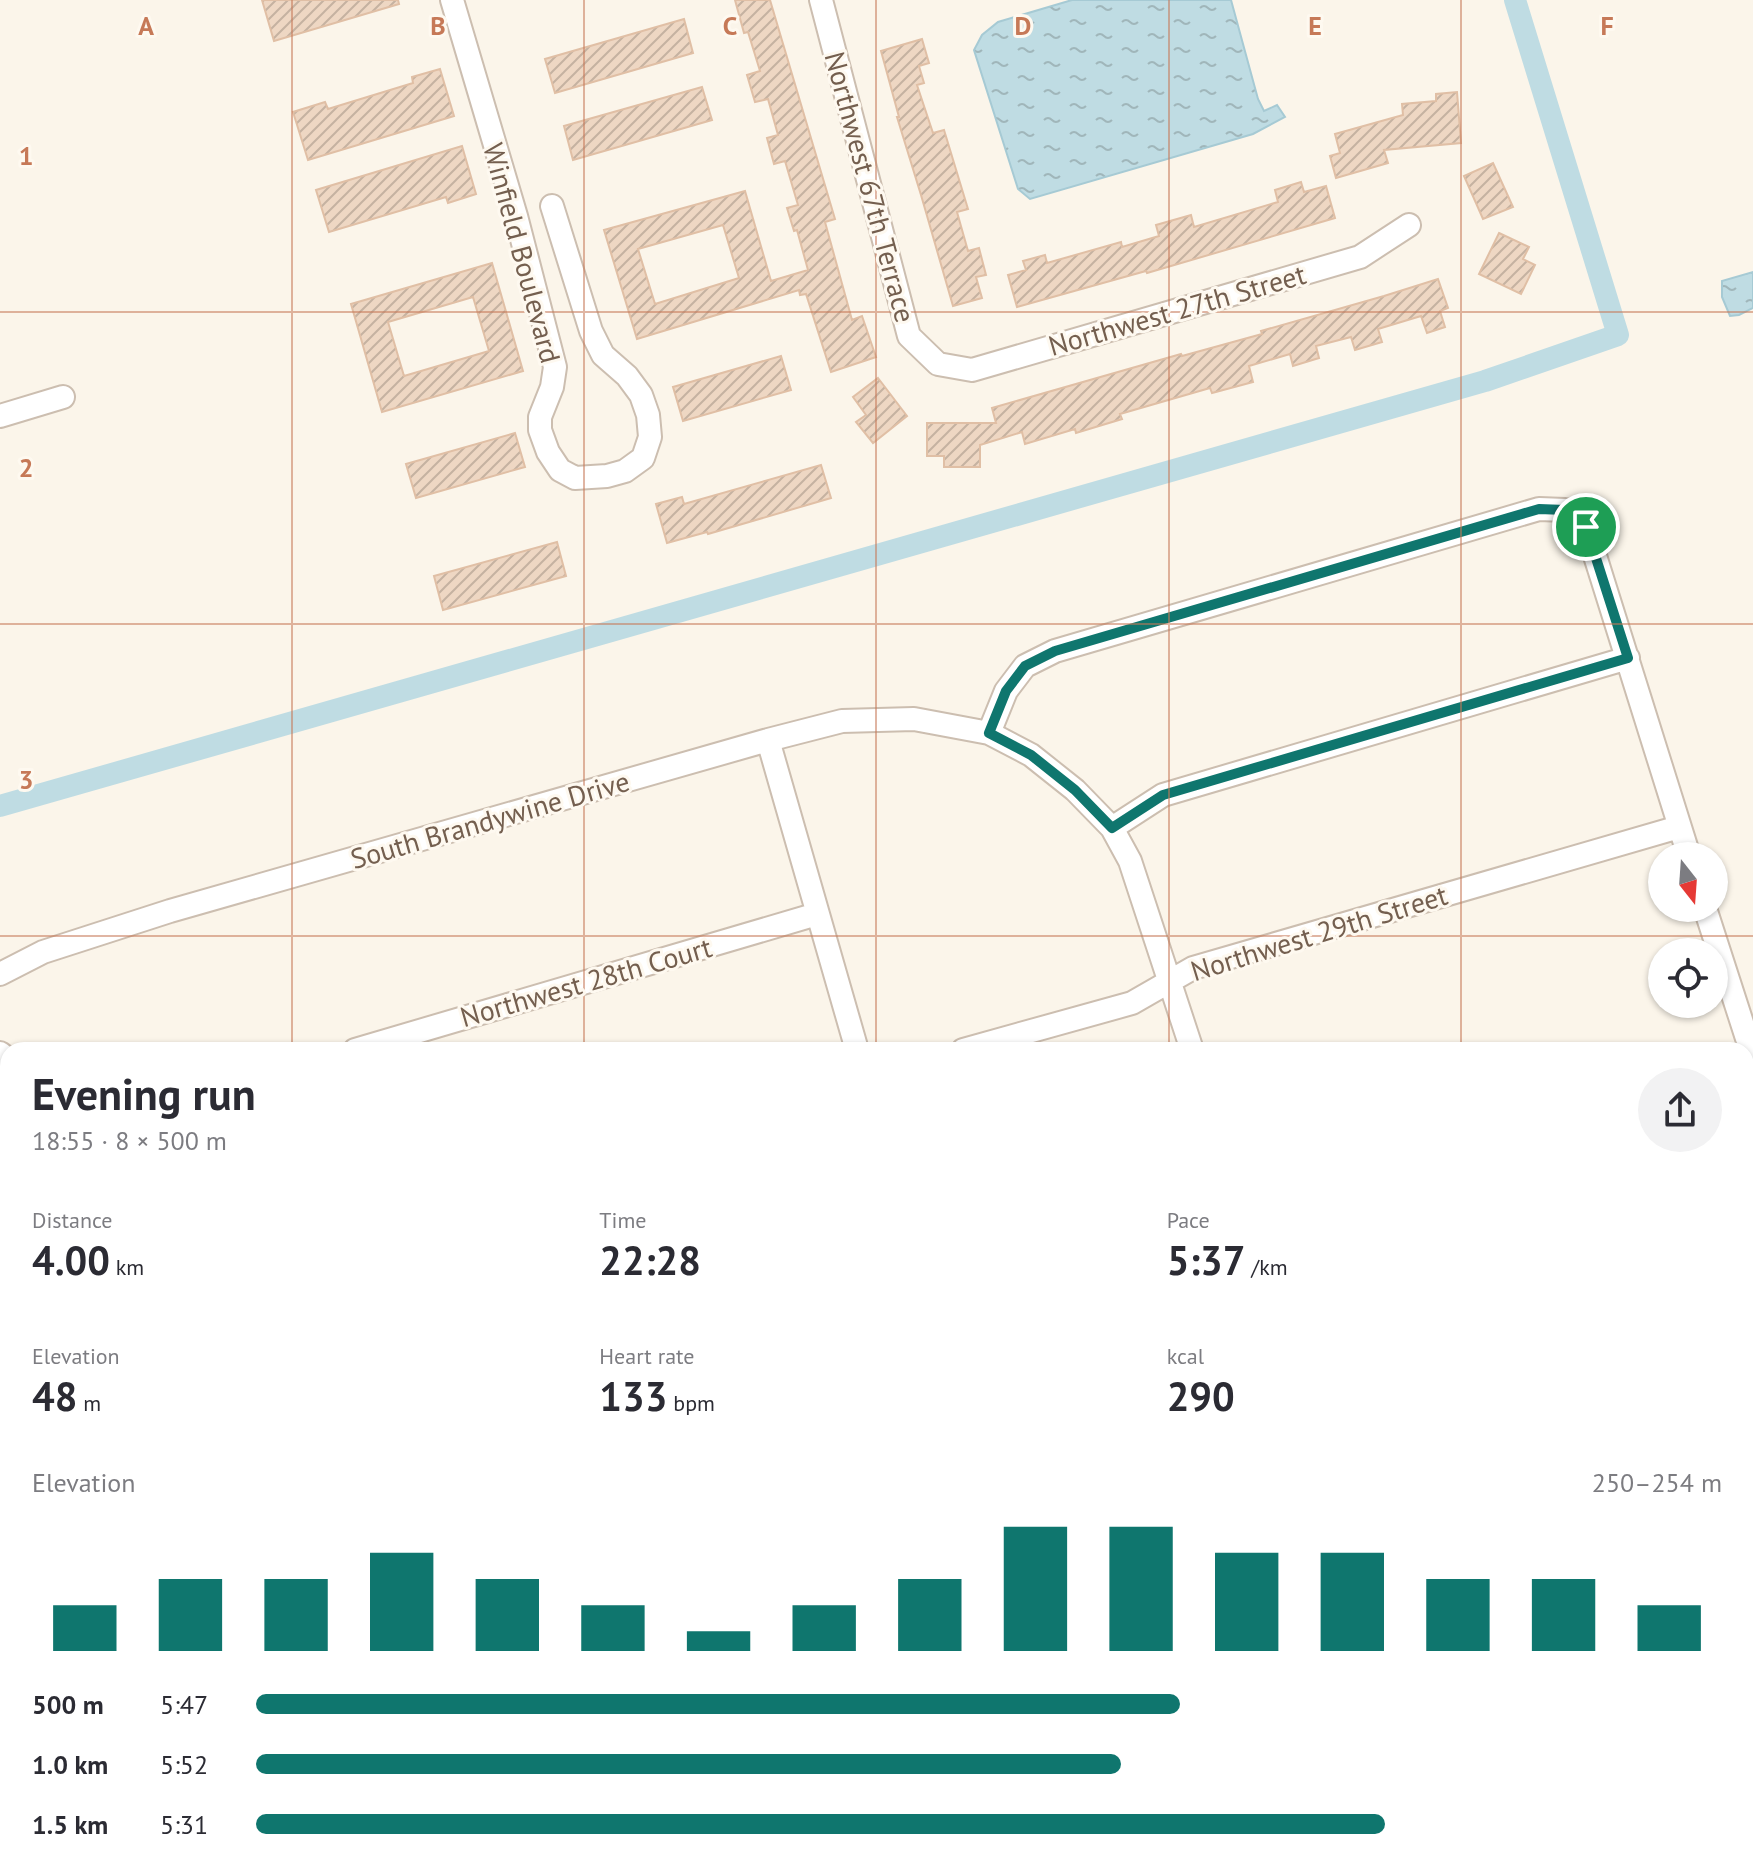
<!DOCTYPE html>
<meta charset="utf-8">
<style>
body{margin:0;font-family:"PT Sans",sans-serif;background:#f2f2f3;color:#2b2b33;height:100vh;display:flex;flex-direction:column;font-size:30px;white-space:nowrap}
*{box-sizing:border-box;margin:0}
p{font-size:26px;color:#7c7c81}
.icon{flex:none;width:44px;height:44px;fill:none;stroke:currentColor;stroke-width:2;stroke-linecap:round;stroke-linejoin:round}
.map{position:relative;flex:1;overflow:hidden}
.sheet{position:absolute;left:0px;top:1042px;width:1754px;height:830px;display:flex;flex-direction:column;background:#fff;border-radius:24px 24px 0 0;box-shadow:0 2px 6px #0004}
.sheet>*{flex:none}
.needle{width:52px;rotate:163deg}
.controls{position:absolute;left:1648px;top:842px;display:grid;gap:16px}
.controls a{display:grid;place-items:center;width:80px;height:80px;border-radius:50%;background:#fff;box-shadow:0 2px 6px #0004;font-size:40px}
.pin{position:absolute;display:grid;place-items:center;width:68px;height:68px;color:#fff;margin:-34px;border:4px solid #fff;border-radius:50%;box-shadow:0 2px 8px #0007}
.round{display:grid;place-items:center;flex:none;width:84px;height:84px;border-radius:42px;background:#f2f2f3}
.head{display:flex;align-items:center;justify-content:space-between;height:136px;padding:0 32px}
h1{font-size:44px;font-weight:700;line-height:60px}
.stats{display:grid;grid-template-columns:repeat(3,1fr);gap:12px;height:136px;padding:8px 32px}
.stats div{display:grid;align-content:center}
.stats b{font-size:40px;font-weight:700}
.stats small{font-size:22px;font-weight:400}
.stats p{font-size:22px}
.chart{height:224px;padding:16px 32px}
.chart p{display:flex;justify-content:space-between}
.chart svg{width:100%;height:144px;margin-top:8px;stroke:#0f766e;stroke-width:6}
ul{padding:0 32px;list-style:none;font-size:26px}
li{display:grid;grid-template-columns:128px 96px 1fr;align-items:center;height:60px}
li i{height:20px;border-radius:10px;background:#0f766e}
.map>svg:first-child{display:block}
.forest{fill:url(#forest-firs)}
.water{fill:url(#water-ripples);stroke:#a6cad4;stroke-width:2}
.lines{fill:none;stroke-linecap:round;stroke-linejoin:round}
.canal{stroke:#bfdce3;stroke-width:22}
.building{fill:url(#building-hatch);stroke:#e0bfa5;stroke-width:2;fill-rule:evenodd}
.minor-casing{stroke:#ccbeb0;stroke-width:26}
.minor{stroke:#fff;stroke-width:22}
.route-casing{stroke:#fff;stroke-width:16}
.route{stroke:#0f766e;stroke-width:10}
.grid{fill:none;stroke:#c67957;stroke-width:2;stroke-opacity:0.55}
.labels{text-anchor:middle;stroke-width:6;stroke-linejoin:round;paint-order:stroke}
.street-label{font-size:28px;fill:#745f4f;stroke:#fef9f0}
.grid-label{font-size:26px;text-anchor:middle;font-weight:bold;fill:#c67957;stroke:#fef9f0;stroke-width:6;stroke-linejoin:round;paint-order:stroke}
</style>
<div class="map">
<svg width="1753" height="1871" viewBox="0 0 1753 1871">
<defs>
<pattern id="forest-firs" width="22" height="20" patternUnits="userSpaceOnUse" patternTransform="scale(2)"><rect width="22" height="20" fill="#d3e8c9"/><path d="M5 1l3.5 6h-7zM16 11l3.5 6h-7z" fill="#b0bfa6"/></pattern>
<pattern id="water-ripples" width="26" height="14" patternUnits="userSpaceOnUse" patternTransform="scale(2)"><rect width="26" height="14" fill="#bfdce3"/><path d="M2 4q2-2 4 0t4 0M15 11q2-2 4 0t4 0" fill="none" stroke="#a0b6ba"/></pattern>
<pattern id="building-hatch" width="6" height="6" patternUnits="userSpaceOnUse" patternTransform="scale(2)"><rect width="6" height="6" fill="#eed7c3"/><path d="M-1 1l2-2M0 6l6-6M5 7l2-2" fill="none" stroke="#c5b2a1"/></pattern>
</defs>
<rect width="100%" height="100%" fill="#fbf5ea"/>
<path class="forest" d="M 1753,1558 L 1753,1630 L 1746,1625 L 1746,1560 Z"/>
<path class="water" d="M 1072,0 L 1231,0 L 1258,99 L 1264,111 L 1277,105 L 1285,117 L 1253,134 L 1030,199 L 1018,189 L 974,50 L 982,35 L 998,22 Z
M 1753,272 L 1753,308 L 1739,315 L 1730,316 L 1722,297 L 1722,281 Z"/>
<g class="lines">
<path class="canal" d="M 0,806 L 1485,381 L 1618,335 L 1515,0"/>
</g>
<path class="building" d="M 262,0 L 398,0 L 399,4 L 274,41 Z
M 735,0 L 770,0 L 835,219 L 825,222 L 852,320 L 862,316 L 876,357 L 831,372 L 806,294 L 800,295 L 799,290 L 637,339 L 604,230 L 745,191 L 771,281 L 808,270 L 797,230 L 794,231 L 787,208 L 798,205 L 785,161 L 774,164 L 767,138 L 778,135 L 768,99 L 755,102 L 747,75 L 760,71 L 748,32 L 744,33 ZM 723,225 L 739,278 L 655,304 L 638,249 Z
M 684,19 L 693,53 L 555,93 L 545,59 Z
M 922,39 L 929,63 L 919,66 L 924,83 L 917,85 L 933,133 L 944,130 L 968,209 L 957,212 L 968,251 L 979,248 L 986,275 L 976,277 L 982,298 L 953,306 L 921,195 L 897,117 L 899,117 L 881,51 Z
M 440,69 L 454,116 L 308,160 L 293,112 L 325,102 L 328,109 L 413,83 L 412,77 Z
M 702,87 L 712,120 L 573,160 L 564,126 Z
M 1457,92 L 1461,143 L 1384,150 L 1388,163 L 1336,178 L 1330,156 L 1340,153 L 1335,134 L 1403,115 L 1402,104 L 1436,101 L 1436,94 Z
M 462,146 L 476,194 L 448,203 L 446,197 L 329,232 L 316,190 Z
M 1493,163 L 1513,207 L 1483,219 L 1464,176 Z
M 1301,182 L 1304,192 L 1326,186 L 1335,218 L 1147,273 L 1146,271 L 1017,307 L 1008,275 L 1026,270 L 1023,261 L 1045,255 L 1047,263 L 1121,242 L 1122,247 L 1159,236 L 1156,225 L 1191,215 L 1194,227 L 1278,202 L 1275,190 Z
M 1499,233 L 1529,247 L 1523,259 L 1535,265 L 1521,294 L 1479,274 Z
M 492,263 L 523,371 L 382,412 L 351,304 ZM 473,297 L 489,351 L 404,376 L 388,322 Z
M 1438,279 L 1448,308 L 1440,311 L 1445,327 L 1427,333 L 1421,316 L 1378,329 L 1382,342 L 1355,350 L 1351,337 L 1316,346 L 1319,358 L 1293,366 L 1290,354 L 1249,366 L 1253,382 L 1212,393 L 1210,388 L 1120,414 L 1122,419 L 1076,433 L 1075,429 L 1025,444 L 1022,432 L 980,445 L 980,467 L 944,467 L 944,456 L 927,456 L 927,423 L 996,423 L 992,408 L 1181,354 L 1182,356 L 1262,334 L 1261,331 L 1384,296 Z
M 781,356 L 791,390 L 683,421 L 673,387 Z
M 878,378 L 907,416 L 873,443 L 856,422 L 866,415 L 853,397 Z
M 515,433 L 525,467 L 416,498 L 406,464 Z
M 821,465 L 831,498 L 708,534 L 707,532 L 667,543 L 656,504 L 682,497 L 684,504 Z
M 557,542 L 566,576 L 443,610 L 434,576 Z"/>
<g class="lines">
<defs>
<path id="minor" d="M 452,0 L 516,216 L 555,367 L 552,387 L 540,417 L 540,430 L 548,452 L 560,470 L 575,478 L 607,476 L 625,471 L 643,458 L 650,437 L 648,415 L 641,395 L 627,376 L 603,355 L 591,331 L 552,206
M 821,0 L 909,336 L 938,364 L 972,370 L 1360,257 L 1409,225
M 0,416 L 63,397
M 989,733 L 1006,691 L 1025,666 L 1055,651 L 1539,509 L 1565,510 L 1586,527 L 1689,856
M 768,740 L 857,1050
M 1112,828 L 1163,795 L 1628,658
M 1705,908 L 1753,1057
M 0,974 L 43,952 L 170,911 L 768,740 L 842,721 L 914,719 L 989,733 L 1031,755 L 1075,790 L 1112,828 L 1130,861 L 1192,1050
M 355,1050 L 817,914
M 963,1050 L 1132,1003 L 1193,968 L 1679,827
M 0,1053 L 8,1059
M 1746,1083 L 1753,1081
M 0,1259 L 8,1263
M 1746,1265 L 1753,1263
M 1746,1445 L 1753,1443
M 0,1457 L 8,1462
M 0,1663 L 8,1667
M 0,1694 L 8,1696
M 1746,1724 L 1753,1726
M 0,1774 L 8,1758
M 1473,1864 L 1475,1871
M 1668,1864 L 1676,1866 L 1684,1864
M 755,1871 L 779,1864
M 1184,1871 L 1208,1864"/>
</defs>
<use href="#minor" class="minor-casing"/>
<use href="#minor" class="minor"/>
</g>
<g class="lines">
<defs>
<path id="route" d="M 1539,509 L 1565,510 L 1586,527 L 1628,658 L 1163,795 L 1112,828 L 1075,790 L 1031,755 L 989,733 L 1006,691 L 1025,666 L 1055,651 Z"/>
</defs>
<use href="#route" class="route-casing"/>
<use href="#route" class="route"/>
</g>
<path class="grid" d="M 292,0 L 292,1050M 584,0 L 584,1050M 876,0 L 876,1050M 1169,0 L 1169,1050M 1461,0 L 1461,1050M 0,312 L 1753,312M 0,624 L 1753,624M 0,936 L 1753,936M 0,1247 L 8,1247M 1746,1247 L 1753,1247M 0,1559 L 8,1559M 1746,1559 L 1753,1559M 292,1864 L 292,1871M 584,1864 L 584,1871M 876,1864 L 876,1871M 1169,1864 L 1169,1871M 1461,1864 L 1461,1871"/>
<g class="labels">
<g class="street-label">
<text transform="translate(870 187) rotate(75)" y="10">Northwest 67th Terrace</text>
<text transform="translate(522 253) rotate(75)" y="10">Winfield Boulevard</text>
<text transform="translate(1177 310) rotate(-16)" y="10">Northwest 27th Street</text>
<text transform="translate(490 820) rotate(-16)" y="10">South Brandywine Drive</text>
<text transform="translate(1319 933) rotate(-17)" y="10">Northwest 29th Street</text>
<text transform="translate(586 982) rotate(-16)" y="10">Northwest 28th Court</text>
</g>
</g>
<g class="grid-label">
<text x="146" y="35">A</text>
<text x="438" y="35">B</text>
<text x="730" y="35">C</text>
<text x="1023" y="35">D</text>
<text x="1315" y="35">E</text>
<text x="1607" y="35">F</text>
<text x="26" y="165">1</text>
<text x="26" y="477">2</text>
<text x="26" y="789">3</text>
</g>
</svg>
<div class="controls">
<a><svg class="needle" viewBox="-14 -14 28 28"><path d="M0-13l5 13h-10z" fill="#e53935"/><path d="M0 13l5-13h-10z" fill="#7c7c81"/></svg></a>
<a><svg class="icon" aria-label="locate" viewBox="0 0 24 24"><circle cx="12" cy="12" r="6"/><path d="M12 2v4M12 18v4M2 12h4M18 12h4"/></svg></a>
</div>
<div class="pin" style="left:1586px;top:527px;background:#1e9e55"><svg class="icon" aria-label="arrive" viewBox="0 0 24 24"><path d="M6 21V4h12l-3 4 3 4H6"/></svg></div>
<section class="sheet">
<div class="head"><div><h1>Evening run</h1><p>18:55 · 8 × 500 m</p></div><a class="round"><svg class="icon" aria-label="share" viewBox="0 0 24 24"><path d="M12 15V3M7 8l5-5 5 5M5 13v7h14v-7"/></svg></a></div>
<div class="stats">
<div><p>Distance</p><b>4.00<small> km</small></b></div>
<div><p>Time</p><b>22:28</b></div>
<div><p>Pace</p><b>5:37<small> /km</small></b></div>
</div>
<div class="stats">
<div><p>Elevation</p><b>48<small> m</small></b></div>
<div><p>Heart rate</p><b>133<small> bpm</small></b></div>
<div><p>kcal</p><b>290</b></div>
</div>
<div class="chart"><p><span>Elevation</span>250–254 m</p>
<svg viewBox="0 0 160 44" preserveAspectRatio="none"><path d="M5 44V30M15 44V22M25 44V22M35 44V14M45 44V22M55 44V30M65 44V38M75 44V30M85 44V22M95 44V6M105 44V6M115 44V14M125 44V14M135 44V22M145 44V22M155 44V30"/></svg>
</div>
<ul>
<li><b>500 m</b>5:47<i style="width:63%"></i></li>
<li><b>1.0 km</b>5:52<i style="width:59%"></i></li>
<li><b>1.5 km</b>5:31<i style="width:77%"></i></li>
</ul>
</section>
</div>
